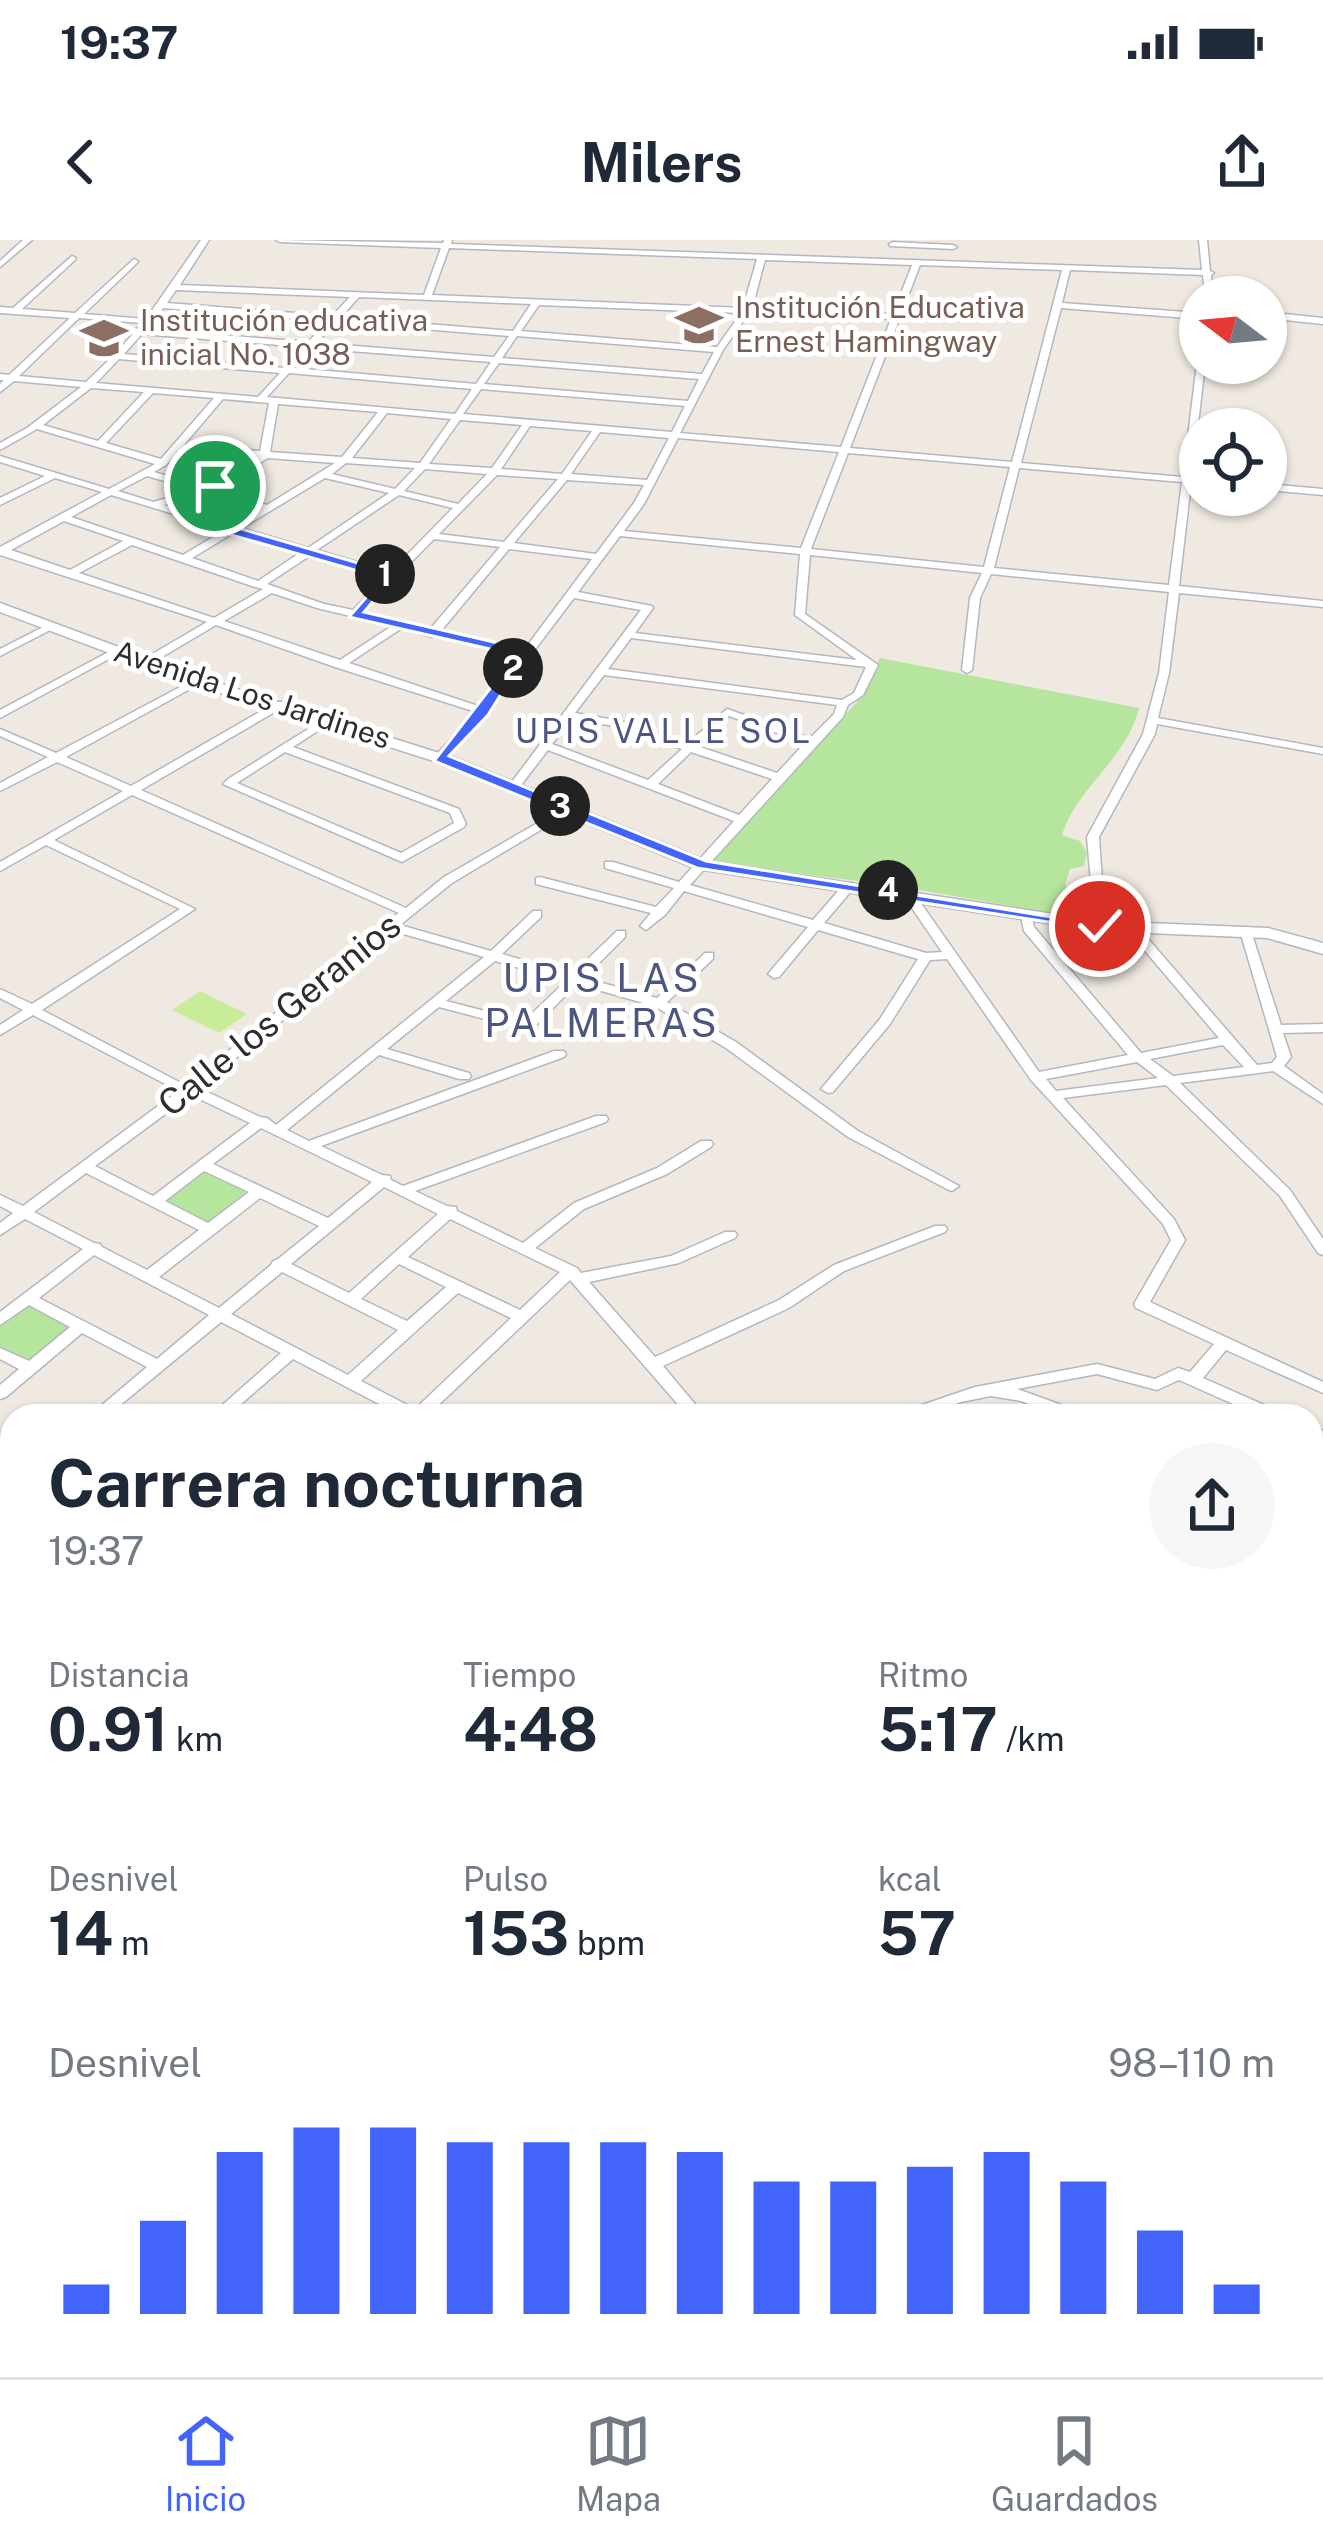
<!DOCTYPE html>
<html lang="es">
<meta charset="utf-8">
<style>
body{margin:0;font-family:"Public Sans",sans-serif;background:#f6f6f7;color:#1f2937;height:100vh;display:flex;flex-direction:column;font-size:45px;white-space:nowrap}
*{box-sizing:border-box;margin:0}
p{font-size:39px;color:#747a83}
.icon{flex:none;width:66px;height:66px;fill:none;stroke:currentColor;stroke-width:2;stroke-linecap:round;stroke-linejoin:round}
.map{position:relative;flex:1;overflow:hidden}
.sheet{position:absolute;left:0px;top:1164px;width:1323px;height:975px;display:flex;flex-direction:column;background:#fff;border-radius:36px 36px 0 0;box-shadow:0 3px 9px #0004}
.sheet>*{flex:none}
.needle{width:78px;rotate:286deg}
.controls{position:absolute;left:1179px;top:36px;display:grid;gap:24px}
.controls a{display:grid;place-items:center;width:108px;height:108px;border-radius:50%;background:#fff;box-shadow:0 3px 9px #0004;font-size:60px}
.pin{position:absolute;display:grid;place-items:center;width:102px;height:102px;color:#fff;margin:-51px;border:6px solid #fff;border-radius:50%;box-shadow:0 3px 12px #0007}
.km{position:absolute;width:60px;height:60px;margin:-30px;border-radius:50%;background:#222;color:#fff;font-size:33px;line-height:60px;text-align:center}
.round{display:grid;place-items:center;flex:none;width:126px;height:126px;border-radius:63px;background:#f6f6f7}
.head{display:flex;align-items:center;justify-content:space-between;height:204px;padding:0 48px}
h1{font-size:66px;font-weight:700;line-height:90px}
.metrics{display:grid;grid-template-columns:repeat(3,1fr);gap:18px;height:204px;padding:12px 48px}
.metrics div{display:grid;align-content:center}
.metrics b{font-size:60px;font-weight:700}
.metrics small{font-size:33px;font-weight:400}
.metrics p{font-size:33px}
.chart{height:336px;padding:24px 48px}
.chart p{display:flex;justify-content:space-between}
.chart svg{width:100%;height:216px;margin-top:12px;stroke:#4264fb;stroke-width:6}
.status{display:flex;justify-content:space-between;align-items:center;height:84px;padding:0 60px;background:#fff;direction:ltr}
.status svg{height:33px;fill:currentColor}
header{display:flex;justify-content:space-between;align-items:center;height:156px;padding:0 48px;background:#fff;font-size:54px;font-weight:700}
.dock{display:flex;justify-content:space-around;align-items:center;height:168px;border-top:3px solid #e0e1e3;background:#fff;font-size:33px;color:#747a83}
.dock a{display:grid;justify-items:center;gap:6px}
.dock .active{color:#4264fb}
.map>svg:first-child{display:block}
.green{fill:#b6e59e}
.pitch{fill:#c9ec9a}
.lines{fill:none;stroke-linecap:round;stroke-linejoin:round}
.street-casing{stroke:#b4b7c1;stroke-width:3}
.secondary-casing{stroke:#b4b7c1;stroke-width:3}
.street{fill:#fff;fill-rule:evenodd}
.secondary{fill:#fff;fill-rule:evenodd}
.route{fill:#4264fb;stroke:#fff;stroke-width:3}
.labels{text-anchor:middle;stroke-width:10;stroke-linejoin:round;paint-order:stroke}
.far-education-label{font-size:30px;fill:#785e54;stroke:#fff;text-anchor:start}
.far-street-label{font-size:30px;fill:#2e2e2e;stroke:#fff}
.far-neighbourhood-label{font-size:33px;letter-spacing:3px;fill:#4d5680;stroke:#fff}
.street-label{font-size:36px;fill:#2e2e2e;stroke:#fff}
.neighbourhood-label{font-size:39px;letter-spacing:3px;fill:#4d5680;stroke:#fff}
</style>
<div class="status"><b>19:37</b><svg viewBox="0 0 49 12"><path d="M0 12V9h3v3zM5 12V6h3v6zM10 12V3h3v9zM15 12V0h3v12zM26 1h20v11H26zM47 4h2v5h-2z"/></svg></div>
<header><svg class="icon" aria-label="back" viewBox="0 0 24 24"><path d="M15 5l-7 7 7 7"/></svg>Milers<svg class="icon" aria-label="share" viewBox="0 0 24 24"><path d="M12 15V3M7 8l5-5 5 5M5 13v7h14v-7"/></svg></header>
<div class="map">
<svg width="1323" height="2137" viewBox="0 0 1323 2137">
<rect width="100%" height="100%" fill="#efe9e1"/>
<path class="green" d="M 880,418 L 1139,468 C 1126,520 1077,547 1062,595 L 1080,601 L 1087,613 L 1084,626 L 1070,629 L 1065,645 L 1088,670 L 1087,679 L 890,645 L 710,622 L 856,463 Z
M 203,931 L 246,952 L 206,984 L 163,963 Z
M 26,1063 L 72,1086 L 28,1121 L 0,1107 L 0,1084 Z"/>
<path class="pitch" d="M 200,751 L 247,774 L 219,793 L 172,770 Z"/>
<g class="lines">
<defs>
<path id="street" d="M 23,0 L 32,0 L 0,27 L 0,21 Z
M 201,0 L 209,0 L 180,45 L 424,55 L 441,8 L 280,2 L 276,0 L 443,3 L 444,0 L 452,0 L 451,4 L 1202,30 L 1199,0 L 1207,0 L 1210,31 L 1214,33 L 1211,35 L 1213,57 L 1205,57 L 1203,35 L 1070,30 L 1062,63 L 1200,73 L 1200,79 L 1061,68 L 1021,223 L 1183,237 L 1197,123 L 1200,121 L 1200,123 L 1205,123 L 1192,237 L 1200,238 L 1200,244 L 1191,243 L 1179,346 L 1323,361 L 1323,367 L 1179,353 L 1169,433 L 1158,478 L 1323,508 L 1323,514 L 1157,484 L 1155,494 L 1099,597 L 1105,686 L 1103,689 L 1095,689 L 1087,597 L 1143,494 L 1159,433 L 1169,352 L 991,334 L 980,358 L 972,430 L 967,433 L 962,430 L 970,358 L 982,333 L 810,315 L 805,374 L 878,425 L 863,455 L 848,465 L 843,477 L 690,645 L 813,680 L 845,643 L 853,643 L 853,649 L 824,683 L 926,713 L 942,712 L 901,652 L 907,648 L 911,649 L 1039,832 L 1128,815 L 1024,691 L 1021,676 L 1023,673 L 1031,673 L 1034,687 L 1141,813 L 1219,798 L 1129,692 L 1127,689 L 1133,685 L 1137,686 L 1257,825 L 1272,823 L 1277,817 L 1240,691 L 1246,687 L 1250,688 L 1281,785 L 1323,784 L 1323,792 L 1283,793 L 1291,817 L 1284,826 L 1323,854 L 1323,864 L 1273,831 L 1180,843 L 1290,950 L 1323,999 L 1323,1015 L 1318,1013 L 1280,956 L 1166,845 L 1063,858 L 1174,979 L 1185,1000 L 1150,1062 L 1323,1142 L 1323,1153 L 1226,1110 L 1203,1138 L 1280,1172 L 1282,1176 L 1260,1176 L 1179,1140 L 1157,1150 L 1097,1134 L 1017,1149 L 1081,1172 L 1083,1176 L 1060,1176 L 1021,1161 L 991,1156 L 961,1162 L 923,1176 L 899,1176 L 901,1172 L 975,1147 L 1097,1124 L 1155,1139 L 1178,1128 L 1190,1132 L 1214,1104 L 1136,1068 L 1134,1064 L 1171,1000 L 1163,984 L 1031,840 L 947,719 L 930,720 L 890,784 L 833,852 L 828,853 L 821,849 L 880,779 L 918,719 L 818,690 L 779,737 L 774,738 L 768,734 L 808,687 L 684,651 L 665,675 L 646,690 L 640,686 L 651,673 L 536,644 L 536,638 L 540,637 L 656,667 L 674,648 L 605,628 L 605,622 L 613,622 L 679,642 L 734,581 L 548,510 L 518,549 L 510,549 L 508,547 L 641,370 L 574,358 L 487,473 L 444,519 L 436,519 L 436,515 L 476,472 L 335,427 L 216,385 L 150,424 L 142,424 L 142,420 L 207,382 L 0,315 L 0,307 L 102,252 L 55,238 L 0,265 L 0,258 L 45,236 L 0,222 L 0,216 L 109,249 L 155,224 L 37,189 L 0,210 L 0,203 L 27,188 L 81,147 L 14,141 L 0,152 L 0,144 L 4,140 L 0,140 L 0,134 L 9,135 L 70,78 L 0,73 L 0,67 L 13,68 L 72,16 L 76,18 L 75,20 L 22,69 L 75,73 L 134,19 L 138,21 L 137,23 L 84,74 L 146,79 ZM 449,8 L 757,19 L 743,68 L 432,55 ZM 765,20 L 912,25 L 893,74 L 752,68 ZM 920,25 L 1062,30 L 1012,222 L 850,208 ZM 176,50 L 350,57 L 332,76 L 167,63 ZM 359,57 L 531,64 L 513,91 L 341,77 ZM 539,65 L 741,73 L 717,107 L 521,91 ZM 163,68 L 328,81 L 308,102 L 146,89 ZM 749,73 L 891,79 L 841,207 L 680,193 L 723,110 ZM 79,78 L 142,83 L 137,89 L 133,89 L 134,93 L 115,114 L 109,114 L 111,118 L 86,142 L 19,136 ZM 336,82 L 509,96 L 494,117 L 317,103 ZM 142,94 L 304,107 L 285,128 L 124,114 ZM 517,96 L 714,112 L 702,134 L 502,118 ZM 312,108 L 491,122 L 476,144 L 294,128 ZM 119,119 L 280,133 L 258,157 L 96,143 ZM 499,123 L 699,139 L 688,161 L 484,144 ZM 289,133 L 472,149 L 455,174 L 267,157 ZM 91,148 L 144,152 L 98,201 L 43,185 ZM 481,149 L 685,166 L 672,192 L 463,174 ZM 153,153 L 214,158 L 161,219 L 106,203 ZM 223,159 L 269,163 L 260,211 L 183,206 ZM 278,164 L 378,172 L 342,217 L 270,212 ZM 387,173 L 451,179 L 420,223 L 352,218 ZM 460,180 L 522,185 L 492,228 L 429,224 ZM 530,186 L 592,191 L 562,234 L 501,229 ZM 600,192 L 669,198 L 647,240 L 571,234 ZM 678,198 L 839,212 L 801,308 L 624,291 L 644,264 ZM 178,211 L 257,217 L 205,247 L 154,232 L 166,225 ZM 848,213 L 1010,227 L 984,327 L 811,309 ZM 268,218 L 335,223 L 267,265 L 214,250 ZM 346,223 L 415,228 L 395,249 L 332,234 ZM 1019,228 L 1182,242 L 1169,345 L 994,328 ZM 425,229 L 487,234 L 458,264 L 404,251 ZM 497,235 L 558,239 L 504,302 L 439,294 ZM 147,236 L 196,250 L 153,262 L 118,251 ZM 325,238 L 389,253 L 308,308 L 242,288 ZM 567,240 L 644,245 L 634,263 L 596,314 L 514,303 ZM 111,255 L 220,288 L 223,291 L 183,315 L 71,277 ZM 202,255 L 216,280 L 164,265 ZM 212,255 L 260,269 L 233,285 L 228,284 ZM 399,255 L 453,268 L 390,332 L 317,310 ZM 64,281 L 123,301 L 70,330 L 11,310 ZM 235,292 L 301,312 L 258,341 L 192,318 ZM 620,296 L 800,314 L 795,375 L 857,420 L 635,393 L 653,368 L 652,366 L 578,352 ZM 434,299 L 500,307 L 431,388 L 362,372 ZM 132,305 L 255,347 L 263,349 L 214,378 L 79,333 ZM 509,309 L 592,319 L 524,410 L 441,391 ZM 311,315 L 385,337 L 353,370 L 324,364 L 267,344 ZM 272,353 L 317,368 L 392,386 L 340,420 L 224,381 ZM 402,388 L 432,397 L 436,396 L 520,415 L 481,467 L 349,423 ZM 631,398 L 866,427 L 854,453 L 842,460 L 608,429 ZM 604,435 L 837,465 L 834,474 L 810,498 L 727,469 L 688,503 L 620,481 L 575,473 ZM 729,476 L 805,503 L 777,533 L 697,506 ZM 571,479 L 614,486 L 682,509 L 648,540 L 552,504 ZM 691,512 L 772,539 L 739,575 L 658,544 ZM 1223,805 L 1244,827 L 1173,836 L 1150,819 ZM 1137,822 L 1158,838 L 1056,851 L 1046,839 Z
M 893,2 L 953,5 L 957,7 L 953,9 L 890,6 L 889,4 Z
M 1266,72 L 1323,78 L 1323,84 L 1266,78 Z
M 1266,244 L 1323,249 L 1323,255 L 1266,250 Z
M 47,385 L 56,387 L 0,416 L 0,409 Z
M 116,408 L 121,411 L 120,413 L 0,478 L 0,470 Z
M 197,438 L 201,439 L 201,443 L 66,517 L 131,546 L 277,462 L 285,462 L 285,466 L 141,550 L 406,668 L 444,637 L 541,581 L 558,565 L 566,565 L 566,569 L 549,585 L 452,643 L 400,685 L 491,711 L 533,671 L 541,671 L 541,677 L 502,714 L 572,734 L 617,691 L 625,691 L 625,697 L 584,738 L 657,758 L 705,713 L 713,713 L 713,719 L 667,762 L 736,802 L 858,891 L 959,946 L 952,951 L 947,949 L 848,897 L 726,808 L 654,766 L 577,744 L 532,789 L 527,790 L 439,767 L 387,809 L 469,833 L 471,836 L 469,839 L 459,839 L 379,815 L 287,890 L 309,901 L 554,811 L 564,811 L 566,814 L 564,817 L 321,906 L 382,935 L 390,936 L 391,940 L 403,946 L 596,876 L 606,876 L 608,879 L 606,882 L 415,951 L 447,966 L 456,967 L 457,971 L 523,1003 L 574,963 L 657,928 L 701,901 L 711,901 L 713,904 L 711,907 L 667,934 L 584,969 L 535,1008 L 577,1028 L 581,1033 L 671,1016 L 725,992 L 735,992 L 737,995 L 735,998 L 679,1023 L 589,1042 L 655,1117 L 779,1060 L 834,1025 L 935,986 L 945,986 L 947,989 L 945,992 L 844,1031 L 789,1068 L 663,1126 L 705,1176 L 688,1176 L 570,1040 L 427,1176 L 402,1176 L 293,1119 L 240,1165 L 255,1176 L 230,1174 L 210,1176 L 281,1113 L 221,1082 L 107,1176 L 89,1176 L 147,1127 L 82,1093 L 6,1157 L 0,1159 L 0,1145 L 19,1129 L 0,1119 L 0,1108 L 29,1121 L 70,1087 L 29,1065 L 0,1085 L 0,1072 L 83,1009 L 25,979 L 0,995 L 0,983 L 13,973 L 0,966 L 0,955 L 23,966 L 185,846 L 382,687 L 384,683 L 399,673 L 132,555 L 54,600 L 195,669 L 42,770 L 183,844 L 176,848 L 171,847 L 33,775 L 0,795 L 0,785 L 23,770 L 0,758 L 0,749 L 32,764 L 180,669 L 46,605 L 0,631 L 0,622 L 123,551 L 57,522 L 0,551 L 0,543 L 48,517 L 0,496 L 0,489 L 56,513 ZM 393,691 L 484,717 L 276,885 L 267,878 L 260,877 L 199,848 ZM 495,721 L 566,741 L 524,781 L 446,761 ZM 191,855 L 250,883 L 153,956 L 95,926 ZM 261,888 L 372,942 L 328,978 L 213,924 ZM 204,931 L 249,952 L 208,983 L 165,961 ZM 86,933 L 199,990 L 147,1030 L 102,1007 L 100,1004 L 94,1003 L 34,972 ZM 384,947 L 438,974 L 349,1053 L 291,1024 ZM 260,958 L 319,986 L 278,1019 L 273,1021 L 271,1025 L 219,1068 L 159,1037 ZM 450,979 L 560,1032 L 520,1070 L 408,1017 ZM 94,1015 L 209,1075 L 157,1119 L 39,1058 ZM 399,1024 L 446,1047 L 407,1081 L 361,1059 ZM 282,1032 L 398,1090 L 348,1135 L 231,1074 ZM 458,1053 L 511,1078 L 415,1169 L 361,1141 Z
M 329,476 L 333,477 L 333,481 L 293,507 L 459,569 L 466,584 L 464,587 L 402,622 L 223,544 L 228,539 ZM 285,512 L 450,573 L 454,583 L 401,613 L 237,543 Z
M 1311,1186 L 1323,1191 L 1323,1203 L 1311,1198 Z
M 0,1201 L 12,1207 L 12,1221 L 0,1215 Z
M 1323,1208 L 1323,1227 L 1317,1237 L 1311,1239 L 1311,1220 L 1317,1210 Z
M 12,1239 L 12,1254 L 0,1261 L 0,1246 Z
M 1311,1269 L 1323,1274 L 1323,1287 L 1311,1282 Z
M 0,1319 L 12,1321 L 12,1333 L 0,1331 Z
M 1323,1452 L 1323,1475 L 1317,1485 L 1311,1487 L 1311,1464 L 1317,1454 Z"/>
<path id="secondary" d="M 0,363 L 202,438 L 455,518 L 707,621 L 1099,681 L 1268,688 L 1323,703 L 1323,714 L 1267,698 L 1099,691 L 697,629 L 443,524 L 192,444 L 0,372 Z"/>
</defs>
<use href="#street" class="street-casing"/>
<use href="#secondary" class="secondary-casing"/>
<use href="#street" class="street"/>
<use href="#secondary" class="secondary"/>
</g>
<path class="route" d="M 211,243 L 221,246 L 212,252 L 231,286 L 396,334 L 364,372 L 529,410 L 488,475 L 449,516 L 706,621 L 1108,686 L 1100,690 L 697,628 L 434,521 L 516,415 L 349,377 L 383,338 L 221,292 L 199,250 Z"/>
<defs>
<symbol id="school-bare" viewBox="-9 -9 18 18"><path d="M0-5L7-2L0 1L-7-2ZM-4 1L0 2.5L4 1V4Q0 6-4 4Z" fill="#8d6e63" stroke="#fff" stroke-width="2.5" paint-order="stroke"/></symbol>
</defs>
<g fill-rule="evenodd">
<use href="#school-bare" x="666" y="52" width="66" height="66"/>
<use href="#school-bare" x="71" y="65" width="66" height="66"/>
</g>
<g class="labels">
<g class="far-education-label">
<text x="735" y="78">Institución Educativa<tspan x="735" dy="34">Ernest Hamingway</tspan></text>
<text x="140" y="91">Institución educativa<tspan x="140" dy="34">inicial No. 1038</tspan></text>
</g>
<g class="far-street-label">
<text transform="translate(252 455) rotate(18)" y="10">Avenida Los Jardines</text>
</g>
<g class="far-neighbourhood-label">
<text x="664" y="503">UPIS VALLE SOL</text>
</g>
<g class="street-label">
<text transform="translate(279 774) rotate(-39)" y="13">Calle los Geranios</text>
</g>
<g class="neighbourhood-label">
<text x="602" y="752">UPIS LAS<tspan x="602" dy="45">PALMERAS</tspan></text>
</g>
</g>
</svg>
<div class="controls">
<a><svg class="needle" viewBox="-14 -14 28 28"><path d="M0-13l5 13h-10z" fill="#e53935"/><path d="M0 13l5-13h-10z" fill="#747a83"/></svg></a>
<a><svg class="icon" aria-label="locate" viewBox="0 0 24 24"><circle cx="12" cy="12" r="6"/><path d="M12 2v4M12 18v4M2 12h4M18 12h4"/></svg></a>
</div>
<div class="pin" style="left:215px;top:246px;background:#1e9e55"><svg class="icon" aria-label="arrive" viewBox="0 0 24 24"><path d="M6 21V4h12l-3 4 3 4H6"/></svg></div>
<div class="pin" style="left:1100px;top:686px;background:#d93025"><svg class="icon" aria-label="check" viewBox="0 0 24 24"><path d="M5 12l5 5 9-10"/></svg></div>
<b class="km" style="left:385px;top:334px">1</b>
<b class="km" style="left:513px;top:428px">2</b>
<b class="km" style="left:560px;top:566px">3</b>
<b class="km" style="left:888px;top:650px">4</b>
<section class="sheet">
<div class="head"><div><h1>Carrera nocturna</h1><p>19:37</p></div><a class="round"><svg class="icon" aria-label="share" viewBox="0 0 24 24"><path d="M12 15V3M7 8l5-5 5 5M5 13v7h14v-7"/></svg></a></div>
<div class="metrics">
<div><p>Distancia</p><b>0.91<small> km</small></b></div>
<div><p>Tiempo</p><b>4:48</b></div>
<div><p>Ritmo</p><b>5:17<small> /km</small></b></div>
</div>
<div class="metrics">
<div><p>Desnivel</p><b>14<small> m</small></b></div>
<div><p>Pulso</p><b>153<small> bpm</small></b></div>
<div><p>kcal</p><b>57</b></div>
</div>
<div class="chart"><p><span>Desnivel</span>98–110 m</p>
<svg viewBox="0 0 160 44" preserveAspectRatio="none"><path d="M5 44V38M15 44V25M25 44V11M35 44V6M45 44V6M55 44V9M65 44V9M75 44V9M85 44V11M95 44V17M105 44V17M115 44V14M125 44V11M135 44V17M145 44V27M155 44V38"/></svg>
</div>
</section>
</div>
<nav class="dock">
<a class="active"><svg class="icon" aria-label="home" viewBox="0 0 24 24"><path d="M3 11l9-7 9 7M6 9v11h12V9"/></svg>Inicio</a>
<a><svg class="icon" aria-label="map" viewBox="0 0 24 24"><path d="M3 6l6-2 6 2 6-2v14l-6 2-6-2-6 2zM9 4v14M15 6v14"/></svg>Mapa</a>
<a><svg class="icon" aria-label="saved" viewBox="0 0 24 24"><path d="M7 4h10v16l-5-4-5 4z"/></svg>Guardados</a>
</nav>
